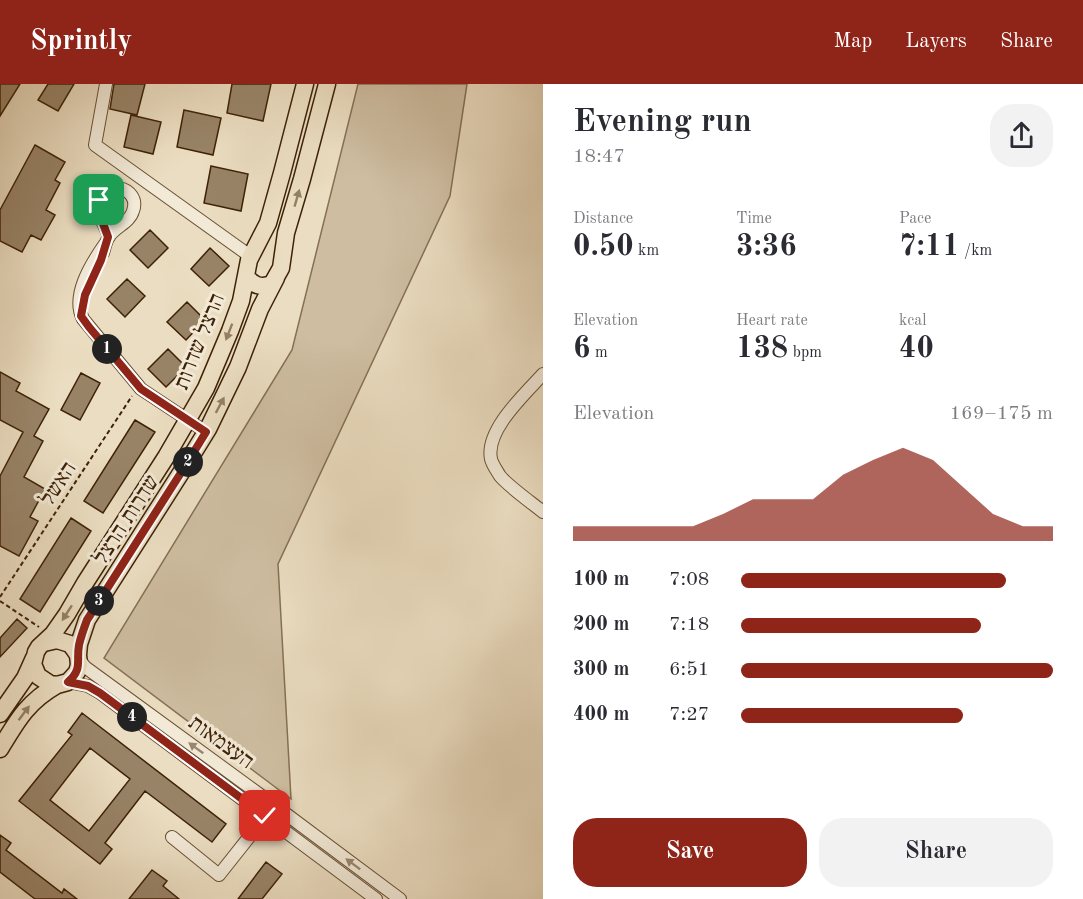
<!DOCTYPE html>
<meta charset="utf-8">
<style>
body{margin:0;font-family:"Old Standard TT","Frank Ruhl Libre",serif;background:#f2f2f3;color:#2b2b33;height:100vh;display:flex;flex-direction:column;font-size:22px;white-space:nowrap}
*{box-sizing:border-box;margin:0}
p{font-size:20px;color:#7c7c81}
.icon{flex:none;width:33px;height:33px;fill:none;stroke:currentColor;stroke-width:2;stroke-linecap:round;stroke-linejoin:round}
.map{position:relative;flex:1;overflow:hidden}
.details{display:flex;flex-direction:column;background:#fff;width:540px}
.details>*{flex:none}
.pin{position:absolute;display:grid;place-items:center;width:51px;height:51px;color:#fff;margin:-26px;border-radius:12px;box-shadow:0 3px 9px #0006}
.km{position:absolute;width:30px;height:30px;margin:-15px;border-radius:50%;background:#222;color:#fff;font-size:16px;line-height:30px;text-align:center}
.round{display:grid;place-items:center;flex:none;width:63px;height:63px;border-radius:24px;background:#f2f2f3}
.overview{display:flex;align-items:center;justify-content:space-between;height:102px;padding:0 30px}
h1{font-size:33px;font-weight:700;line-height:45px}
.figures{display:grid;grid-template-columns:repeat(3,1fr);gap:9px;height:102px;padding:6px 30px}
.figures div{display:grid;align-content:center}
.figures b{font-size:30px;font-weight:700}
.figures small{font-size:16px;font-weight:400}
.figures p{font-size:16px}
.chart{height:168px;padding:12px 30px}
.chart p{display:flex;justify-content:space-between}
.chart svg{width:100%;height:108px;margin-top:6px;fill:#8f2418;opacity:.7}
.cta{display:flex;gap:12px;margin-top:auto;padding:12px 30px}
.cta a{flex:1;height:69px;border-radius:24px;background:#8f2418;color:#fff;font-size:24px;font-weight:700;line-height:69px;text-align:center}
.cta a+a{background:#f2f2f3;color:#2b2b33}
ul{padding:0 30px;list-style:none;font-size:20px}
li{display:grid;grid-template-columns:96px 72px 1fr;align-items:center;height:45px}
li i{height:15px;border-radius:8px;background:#8f2418}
header{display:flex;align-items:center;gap:36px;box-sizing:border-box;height:84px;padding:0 30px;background:#8f2418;color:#fff}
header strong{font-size:28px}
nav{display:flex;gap:33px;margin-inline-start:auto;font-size:21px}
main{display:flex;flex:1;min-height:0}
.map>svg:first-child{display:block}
.green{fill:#cebda1;stroke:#867054;stroke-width:1.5}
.building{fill:#988367;stroke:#3e2206;stroke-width:1.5;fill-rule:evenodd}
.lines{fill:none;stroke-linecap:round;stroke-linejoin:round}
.minor-casing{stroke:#695135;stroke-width:14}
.major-casing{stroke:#3e2206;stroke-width:19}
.path{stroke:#3e2206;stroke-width:2;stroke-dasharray:4.5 3;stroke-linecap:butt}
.minor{stroke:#f2e9d7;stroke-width:12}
.major{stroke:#ebddc1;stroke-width:16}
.oneway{fill:#948064}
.oneway2{fill:#98866e}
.route-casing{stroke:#fff;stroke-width:12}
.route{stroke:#8f2418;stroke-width:8}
.labels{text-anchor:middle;stroke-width:6;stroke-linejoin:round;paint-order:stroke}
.street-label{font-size:22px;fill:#3e2206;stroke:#f2e9d7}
</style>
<header>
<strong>Sprintly</strong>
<nav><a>Map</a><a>Layers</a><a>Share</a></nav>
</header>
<main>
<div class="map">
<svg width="543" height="815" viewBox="0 0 543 815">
<rect width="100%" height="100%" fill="#ebddc1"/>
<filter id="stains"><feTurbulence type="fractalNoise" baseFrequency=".00333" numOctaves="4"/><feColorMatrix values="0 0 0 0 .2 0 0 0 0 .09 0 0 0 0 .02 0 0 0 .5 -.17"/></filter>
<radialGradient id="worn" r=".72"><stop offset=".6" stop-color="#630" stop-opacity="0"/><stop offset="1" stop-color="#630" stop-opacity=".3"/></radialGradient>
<path class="green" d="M 358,0 L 467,0 L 450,112 L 278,480 L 291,715 L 104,574 L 292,266 Z"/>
<path class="building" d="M 0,0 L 20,0 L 0,32 Z
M 48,0 L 74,0 L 58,27 L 38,16 Z
M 114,0 L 145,0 L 137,31 L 110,25 Z
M 232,0 L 271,0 L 263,37 L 227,29 Z
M 184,26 L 221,34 L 213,71 L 177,63 Z
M 131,31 L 161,38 L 153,70 L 124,63 Z
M 35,61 L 65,78 L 55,96 L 60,99 L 46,126 L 55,131 L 41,156 L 31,151 L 22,168 L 0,157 L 0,126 Z
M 211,82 L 248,90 L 241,127 L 204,119 Z
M 150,146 L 168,164 L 148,184 L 130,166 Z
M 210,164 L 229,182 L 209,202 L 191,185 Z
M 127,195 L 145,212 L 125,233 L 107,215 Z
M 187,218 L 205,236 L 186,256 L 167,238 Z
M 168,265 L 186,283 L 166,303 L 148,285 Z
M 0,288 L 20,299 L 16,307 L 49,325 L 34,352 L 43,357 L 24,393 L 45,405 L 30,433 L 38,437 L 19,472 L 0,462 L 0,392 L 23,348 L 0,336 Z
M 81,289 L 100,299 L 80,336 L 61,326 Z
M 135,336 L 155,348 L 103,429 L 84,417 Z
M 71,434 L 91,447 L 40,528 L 20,515 Z
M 17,535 L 27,544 L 0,573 L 0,554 Z
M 82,629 L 226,740 L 212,758 L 145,707 L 105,759 L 112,765 L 100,780 L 19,717 L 72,651 L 68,648 ZM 90,664 L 130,695 L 89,747 L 50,716 Z
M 0,751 L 11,759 L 6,766 L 62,809 L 64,805 L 77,815 L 35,815 L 0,788 Z
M 266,778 L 282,790 L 262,815 L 238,815 Z
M 152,786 L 167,797 L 163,802 L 179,815 L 129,815 Z"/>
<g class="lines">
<defs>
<path id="minor" d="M 106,0 L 95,61 L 250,172
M 105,160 C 91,180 71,212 83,235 L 141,305 L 206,348
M 103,169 C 105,162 106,156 110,151 C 117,142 130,138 133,127 C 142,102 99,93 98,121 C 97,130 106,143 109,153
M 543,290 C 525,310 485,346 491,375 C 492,380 497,387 500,392 C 508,402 532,419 543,428
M 79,575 L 85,583 L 274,721 L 400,815
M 68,598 L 88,602 L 100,609 L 376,815
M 172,753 L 219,791 L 265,733"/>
<path id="major" d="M 246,192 C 253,202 261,204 272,200 L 281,184 L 286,149 L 302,95 L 327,0
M 44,559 L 57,556 L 70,560 L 74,565 L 78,571 L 79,581 L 77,588 L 68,598 L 57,601 L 50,600 L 38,592 L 33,580 L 36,568 L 39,563 L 53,550 L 67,530 L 85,499 L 166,373 L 206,304 L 230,247 L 241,217 L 249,176 L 268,139 L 282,89 L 305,0
M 78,571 L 79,560 L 87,536 L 184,384 L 208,345 L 238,283 L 260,225 L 276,194
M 0,630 L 25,594 L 34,574
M 0,665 C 17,637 27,618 57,601"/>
</defs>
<use href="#minor" class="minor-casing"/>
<use href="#major" class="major-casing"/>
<path class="path" d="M 0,513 L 132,312
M 0,517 L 39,543"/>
<use href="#minor" class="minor"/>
<use href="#major" class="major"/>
</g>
<defs><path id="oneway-solid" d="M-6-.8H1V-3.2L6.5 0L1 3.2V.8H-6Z" transform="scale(1.5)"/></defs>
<g class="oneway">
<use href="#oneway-solid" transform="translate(297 114) rotate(-74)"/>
<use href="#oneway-solid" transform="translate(229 248) rotate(111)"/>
<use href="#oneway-solid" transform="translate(220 321) rotate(-62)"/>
<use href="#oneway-solid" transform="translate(67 529) rotate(123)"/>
<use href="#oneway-solid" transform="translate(24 629) rotate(-53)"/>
</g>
<g class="oneway2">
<use href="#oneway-solid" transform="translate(196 664) rotate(-144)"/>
<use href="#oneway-solid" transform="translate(353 780) rotate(-143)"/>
</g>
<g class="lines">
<defs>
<path id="route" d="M 99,116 L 98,126 L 108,153 L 101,176 L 85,211 L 81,232 L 89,243 L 141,305 L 206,348 L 184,384 L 87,536 C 84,544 81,552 79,561 C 76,577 83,585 68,598 L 88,602 L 100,609 L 265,732"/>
</defs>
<use href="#route" class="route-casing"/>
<use href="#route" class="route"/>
</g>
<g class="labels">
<g class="street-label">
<text transform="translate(198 257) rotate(-68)" y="8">הרצל שדרות</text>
<text transform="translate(57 399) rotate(-57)" y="8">האשל</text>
<text transform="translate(125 435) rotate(-57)" y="8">שדרות הרצל</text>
<text transform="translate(222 657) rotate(36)" y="8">העצמאות</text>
</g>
</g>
<rect width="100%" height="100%" filter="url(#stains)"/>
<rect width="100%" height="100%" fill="url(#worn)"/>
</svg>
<div class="pin" style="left:99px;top:116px;background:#1e9e55"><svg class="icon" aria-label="arrive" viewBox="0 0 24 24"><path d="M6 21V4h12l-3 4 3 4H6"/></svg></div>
<div class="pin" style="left:265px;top:732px;background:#d93025"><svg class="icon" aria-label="check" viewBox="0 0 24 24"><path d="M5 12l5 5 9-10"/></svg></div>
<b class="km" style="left:107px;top:265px">1</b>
<b class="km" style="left:188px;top:378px">2</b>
<b class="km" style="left:99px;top:517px">3</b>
<b class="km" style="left:132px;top:633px">4</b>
</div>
<section class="details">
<div class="overview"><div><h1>Evening run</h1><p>18:47</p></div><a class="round"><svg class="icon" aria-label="share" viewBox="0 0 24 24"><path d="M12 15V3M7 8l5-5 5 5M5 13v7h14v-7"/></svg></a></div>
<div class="figures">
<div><p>Distance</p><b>0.50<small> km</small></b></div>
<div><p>Time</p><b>3:36</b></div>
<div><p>Pace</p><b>7:11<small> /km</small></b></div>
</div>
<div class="figures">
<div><p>Elevation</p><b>6<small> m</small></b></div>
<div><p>Heart rate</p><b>138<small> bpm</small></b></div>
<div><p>kcal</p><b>40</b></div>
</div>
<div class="chart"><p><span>Elevation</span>169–175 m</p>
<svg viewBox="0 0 160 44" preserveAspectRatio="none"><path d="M0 44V38L10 38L20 38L30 38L40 38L50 33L60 27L70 27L80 27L90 17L100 11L110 6L120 11L130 22L140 33L150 38L160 38V44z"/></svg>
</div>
<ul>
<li><b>100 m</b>7:08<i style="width:85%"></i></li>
<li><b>200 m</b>7:18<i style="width:77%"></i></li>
<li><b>300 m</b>6:51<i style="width:100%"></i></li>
<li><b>400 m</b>7:27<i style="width:71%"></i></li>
</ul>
<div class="cta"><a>Save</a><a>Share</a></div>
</section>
</main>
